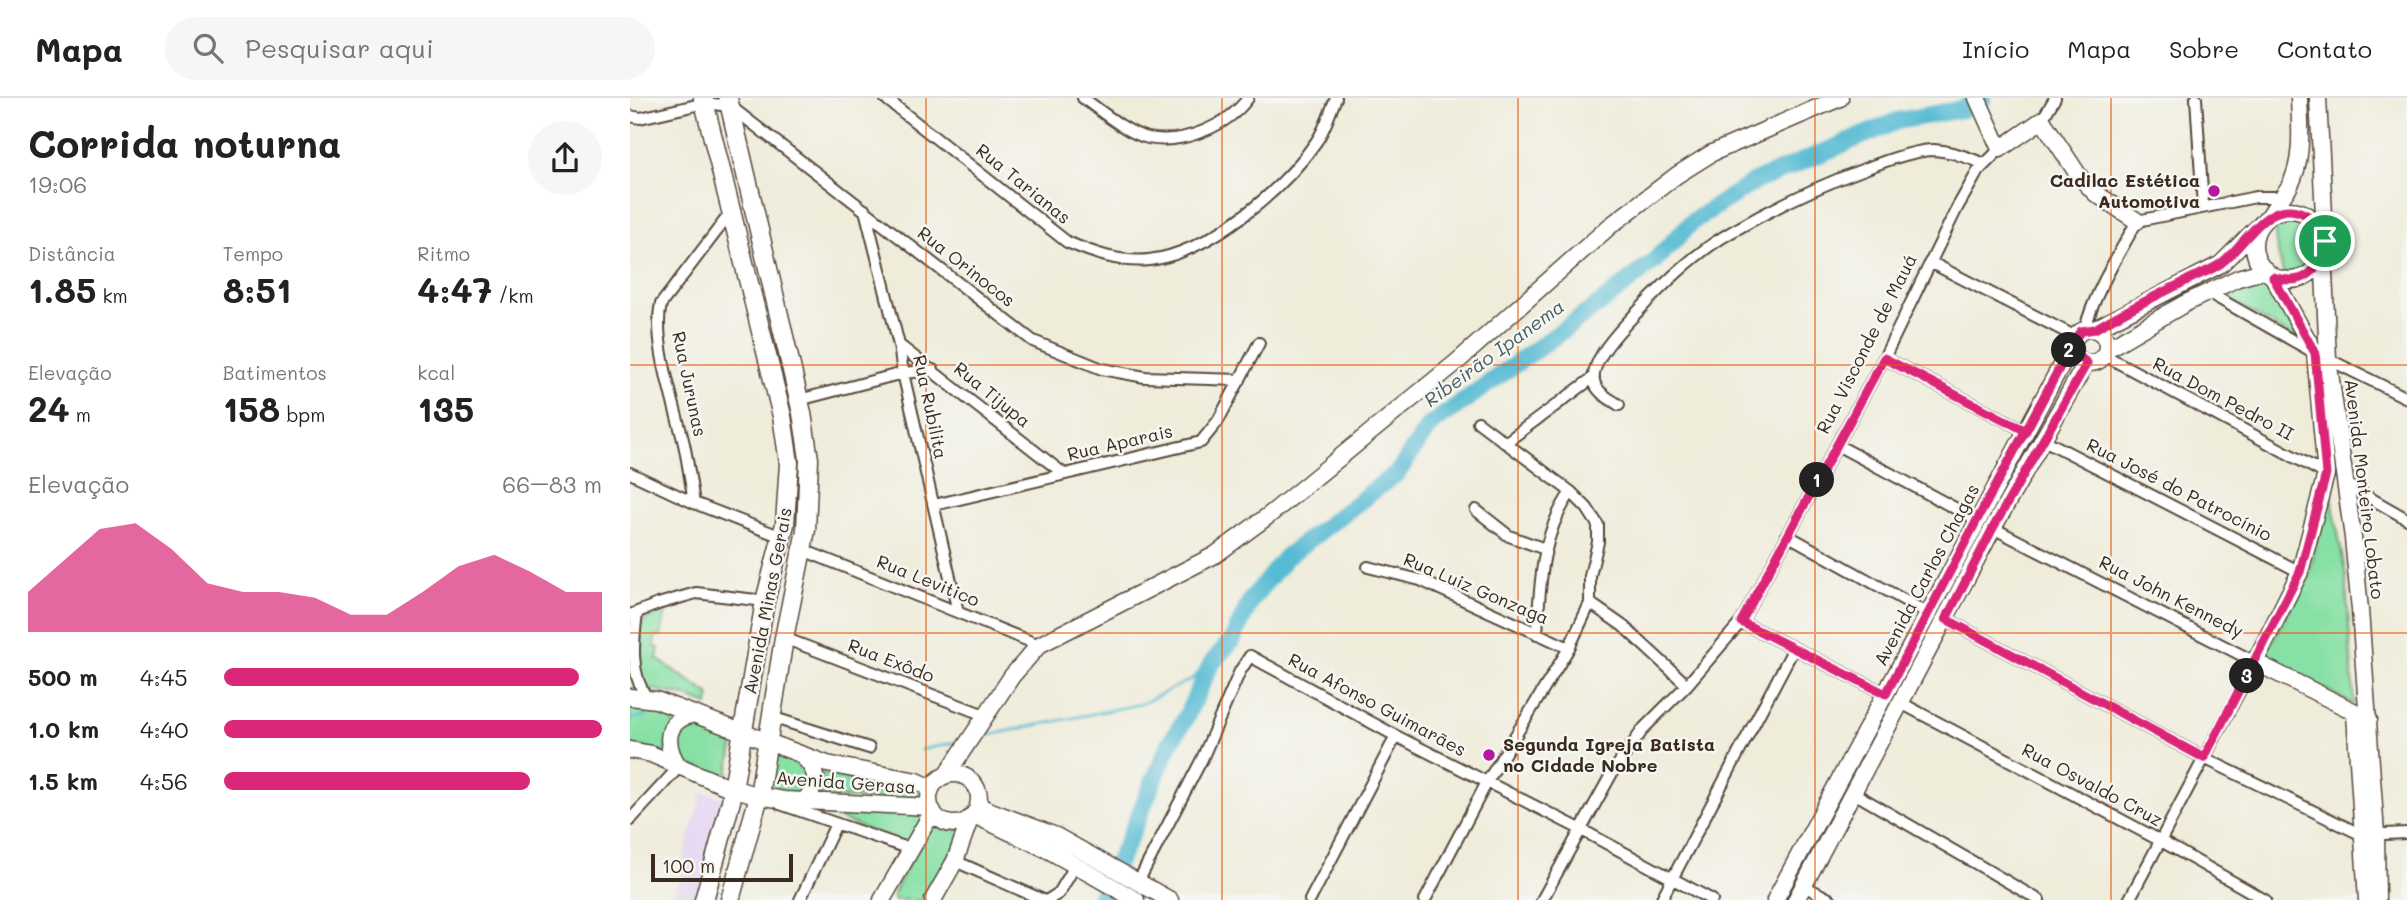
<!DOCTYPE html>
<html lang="pt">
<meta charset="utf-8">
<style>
body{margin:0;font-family:Mali,sans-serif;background:#f6f6f6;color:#222;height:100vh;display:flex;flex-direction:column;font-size:26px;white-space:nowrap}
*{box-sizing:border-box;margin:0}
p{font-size:23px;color:#767676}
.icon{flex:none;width:38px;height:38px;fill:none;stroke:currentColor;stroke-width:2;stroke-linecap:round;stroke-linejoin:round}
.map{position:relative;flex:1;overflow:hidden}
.side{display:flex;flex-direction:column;background:#fff;width:630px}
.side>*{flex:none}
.scale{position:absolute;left:21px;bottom:18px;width:142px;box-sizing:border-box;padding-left:7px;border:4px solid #3b2a1e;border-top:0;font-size:19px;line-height:24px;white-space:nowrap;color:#3b2a1e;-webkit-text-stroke:5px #f6f6f2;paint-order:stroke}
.pin{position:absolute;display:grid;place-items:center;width:60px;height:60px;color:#fff;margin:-30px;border:4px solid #fff;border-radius:50%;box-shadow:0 2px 7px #0007}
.km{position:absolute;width:35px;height:35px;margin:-18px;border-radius:50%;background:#222;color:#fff;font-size:19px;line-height:35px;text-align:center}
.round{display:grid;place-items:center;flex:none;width:74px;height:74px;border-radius:37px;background:#f6f6f6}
.head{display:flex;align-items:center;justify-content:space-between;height:119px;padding:0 28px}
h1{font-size:38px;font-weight:800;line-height:52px}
.figures{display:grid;grid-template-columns:repeat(3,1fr);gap:10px;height:119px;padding:7px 28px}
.figures div{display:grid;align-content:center}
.figures b{font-size:35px;font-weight:800}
.figures small{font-size:19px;font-weight:400}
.figures p{font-size:19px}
.chart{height:196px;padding:14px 28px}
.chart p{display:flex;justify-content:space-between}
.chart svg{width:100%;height:126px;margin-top:7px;fill:#db2777;opacity:.7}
ul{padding:0 28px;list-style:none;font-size:23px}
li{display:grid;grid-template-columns:112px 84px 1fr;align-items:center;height:52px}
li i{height:18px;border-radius:9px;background:#db2777}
header{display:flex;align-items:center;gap:42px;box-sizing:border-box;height:98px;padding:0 35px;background:#fff;border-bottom:2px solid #e0e0e0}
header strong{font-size:33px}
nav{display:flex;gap:38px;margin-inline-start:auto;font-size:24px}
.search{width:490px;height:63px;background:#f6f6f6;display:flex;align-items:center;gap:18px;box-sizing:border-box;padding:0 24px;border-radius:38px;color:#767676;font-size:26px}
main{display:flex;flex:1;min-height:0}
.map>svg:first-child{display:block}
.built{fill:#e4d3f2}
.green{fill:#87e0a5;stroke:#618562;stroke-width:2}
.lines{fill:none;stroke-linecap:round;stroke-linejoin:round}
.stream{stroke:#54bad3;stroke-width:2.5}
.river{stroke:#54bad3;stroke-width:18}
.street-casing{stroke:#56473a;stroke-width:14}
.secondary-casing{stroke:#56473a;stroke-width:19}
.primary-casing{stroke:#56473a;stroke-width:21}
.street{stroke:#fff;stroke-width:10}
.secondary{stroke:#fff;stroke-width:16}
.primary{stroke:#fff;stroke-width:18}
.route-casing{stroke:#fff;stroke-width:14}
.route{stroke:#db2777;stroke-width:9}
.grid{fill:none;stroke:#e8590c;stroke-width:2;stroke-opacity:0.55}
.poi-dot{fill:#b5179e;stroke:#f6f6f2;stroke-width:2.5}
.labels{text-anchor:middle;stroke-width:5;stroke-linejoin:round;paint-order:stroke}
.poi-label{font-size:18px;font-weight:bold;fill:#3b2a1e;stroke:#f6f6f2;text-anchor:end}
.street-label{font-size:18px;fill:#3b2a1e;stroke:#f6f6f2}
.water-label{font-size:19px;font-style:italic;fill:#445c5d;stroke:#f6f6f2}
</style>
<header>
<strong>Mapa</strong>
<div class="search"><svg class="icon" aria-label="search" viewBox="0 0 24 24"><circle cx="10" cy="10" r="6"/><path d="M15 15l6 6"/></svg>Pesquisar aqui</div>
<nav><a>Início</a><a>Mapa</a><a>Sobre</a><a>Contato</a></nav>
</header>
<main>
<section class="side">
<div class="head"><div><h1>Corrida noturna</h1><p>19:06</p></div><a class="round"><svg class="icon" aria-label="share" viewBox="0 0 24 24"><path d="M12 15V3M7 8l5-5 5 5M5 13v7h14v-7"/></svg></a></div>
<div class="figures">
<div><p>Distância</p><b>1.85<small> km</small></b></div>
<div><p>Tempo</p><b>8:51</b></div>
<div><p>Ritmo</p><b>4:47<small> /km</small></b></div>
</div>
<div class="figures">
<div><p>Elevação</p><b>24<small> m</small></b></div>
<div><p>Batimentos</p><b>158<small> bpm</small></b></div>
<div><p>kcal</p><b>135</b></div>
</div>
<div class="chart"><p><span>Elevação</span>66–83 m</p>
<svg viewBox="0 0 160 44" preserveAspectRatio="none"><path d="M0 44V30L10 19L20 8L30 6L40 15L50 27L60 30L70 30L80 32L90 38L100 38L110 30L120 21L130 17L140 23L150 30L160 30V44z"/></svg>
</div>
<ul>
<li><b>500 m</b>4:45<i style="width:94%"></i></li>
<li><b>1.0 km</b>4:40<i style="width:100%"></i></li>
<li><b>1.5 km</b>4:56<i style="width:81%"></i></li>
</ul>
</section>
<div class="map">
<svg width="1777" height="802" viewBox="0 0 1777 802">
<rect width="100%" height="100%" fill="#f6f6f2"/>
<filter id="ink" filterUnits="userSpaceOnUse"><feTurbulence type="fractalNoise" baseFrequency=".0143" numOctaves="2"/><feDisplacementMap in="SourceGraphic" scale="14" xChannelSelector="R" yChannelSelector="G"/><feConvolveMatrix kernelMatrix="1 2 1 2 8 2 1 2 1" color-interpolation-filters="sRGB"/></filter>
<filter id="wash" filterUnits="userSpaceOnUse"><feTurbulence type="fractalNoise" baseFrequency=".00686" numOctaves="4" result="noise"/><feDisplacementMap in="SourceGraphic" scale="28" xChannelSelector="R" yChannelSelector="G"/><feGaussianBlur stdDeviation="1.57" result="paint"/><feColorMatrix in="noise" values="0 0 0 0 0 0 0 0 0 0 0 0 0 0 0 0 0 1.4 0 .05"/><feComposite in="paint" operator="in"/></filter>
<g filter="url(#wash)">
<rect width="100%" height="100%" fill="#efecda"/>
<path class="built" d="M 72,694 L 96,701 L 75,802 L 42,802 Z"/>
<path class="green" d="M 1658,116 L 1666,116 L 1676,122 L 1686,164 L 1673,175 L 1659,178 L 1653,175 C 1649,157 1640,135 1649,118 Z
M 1634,178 L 1663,224 L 1666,241 L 1593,197 L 1602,187 Z
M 1699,385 L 1716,479 L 1724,607 L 1634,558 L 1680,474 Z
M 36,512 L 31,538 L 25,538 L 24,548 L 29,550 L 27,561 L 80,597 L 78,607 L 52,597 L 16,590 L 8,582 L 8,534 C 13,520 22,516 36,512 Z
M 0,603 L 47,615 L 35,655 L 0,646 Z
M 59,626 L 105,639 L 97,681 L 52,664 L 47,658 L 46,637 Z
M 144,656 L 168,663 L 179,675 L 175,693 L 167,697 L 138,694 Z
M 191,675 L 304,694 L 299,704 L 189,699 L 193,688 Z
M 177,708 L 296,716 L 279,748 Z
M 303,722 L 333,734 L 295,802 L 265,802 L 263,800 L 263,795 Z"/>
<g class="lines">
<path class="stream" d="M 0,621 L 16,618
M 349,639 L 511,606 L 560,582 L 581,566
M 291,652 L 332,643"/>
<path class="river" d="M 469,802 L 497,745 L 540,645 L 554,623 L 581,566 L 603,541 L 621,502 L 656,459 L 768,374 L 799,328 L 971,205 L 1023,164 L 1063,123 L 1124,84 L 1267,23 L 1332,11 L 1353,0"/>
</g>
</g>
<g filter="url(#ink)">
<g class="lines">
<defs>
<path id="street" d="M 255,0 L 437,144 C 463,155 490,165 519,162 C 579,155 653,92 686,44 C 695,32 700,14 706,0
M 453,0 C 470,12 498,36 518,40 C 552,47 598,28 618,0
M 1566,0 L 1573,109
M 0,18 L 10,20 L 75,5 L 100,8 L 403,243 L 472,271 L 515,279 L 610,282
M 1412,22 L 1425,0
M 235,112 L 269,247 L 273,275 L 328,514
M 1300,164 L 1446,239
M 1579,195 L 1683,254
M 1455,231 C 1465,193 1488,158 1507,123 L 1626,99 L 1650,99
M 269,247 L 434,376
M 1474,257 L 1696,376
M 1254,260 L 1396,333
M 1698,261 L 1777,300
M 169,302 L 273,275 L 303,272
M 989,307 C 980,301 969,296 965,286 C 958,268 983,240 995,227 C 1026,194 1059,159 1098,136 C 1141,111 1186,89 1232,72 C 1252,64 1283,52 1304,52 C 1322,53 1338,60 1355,66
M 1412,341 L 1670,474
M 875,345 L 964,279
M 1207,347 L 1347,422
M 0,375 L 64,405 L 152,439
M 1714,385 L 1777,421
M 64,405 C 61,386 58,365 54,346 C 45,307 22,243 31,206 L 102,113
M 304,407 L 571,344 L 588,323 L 629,245
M 846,412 L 879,438 L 915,451
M 1363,430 L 1625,564 L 1499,802
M 1157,437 L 1299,516
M 173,452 L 409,547
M 738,469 L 790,482 L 939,550
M 960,505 L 993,528 L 1057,587
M 7,515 C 3,545 0,578 18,601
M 0,517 L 28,506 L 66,495 L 135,503
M 1316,521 L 1574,660 L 1732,737 L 1777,735
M 1111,524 L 1256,596
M 907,536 C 910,485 911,436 941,394
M 154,540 L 357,618
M 1271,605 L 1531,743 L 1635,802
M 141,619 L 239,650
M 1222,694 L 1409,802
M 150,706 L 283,752
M 0,722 L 49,669
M 325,763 L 413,802
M 508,784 L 572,661 L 610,573 L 620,558 L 766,638 L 950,731 L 1082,802
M 1174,788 L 1201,802
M 170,802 L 206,726
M 418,802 L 429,795 L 445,768
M 680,802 L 766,638
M 795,802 L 857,684 L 939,550 L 960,505 L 960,478 L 968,444 L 968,427 L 957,410 L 941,394 L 848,324
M 912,802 L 982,675 L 1014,630 L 1057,587 L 1111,524 L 1254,260 L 1327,110 L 1348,73 L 1370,51
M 1031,802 L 1164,550"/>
<path id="secondary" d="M 1347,0 L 1370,51 L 1412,22 L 1449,78 L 1465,95 L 1507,123
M 1688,0 L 1695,137
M1624 147a35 35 0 1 1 70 0a35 35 0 1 1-70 0Z
M 1640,117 C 1646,107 1653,98 1659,89 C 1674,63 1670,28 1669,0
M 1693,152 L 1698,261 L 1723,440 L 1730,512 L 1746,736 L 1747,802
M 1643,179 L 1685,255 L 1696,376 L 1670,474 L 1625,564 L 1739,621
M1443 248a17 17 0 1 1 34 0a17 17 0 1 1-34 0Z
M 1465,231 L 1591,166 L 1628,129
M 1477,251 L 1554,206 L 1608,180 L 1636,172
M 0,599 L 26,602 L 197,666 L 287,683 L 301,690
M 1725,616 L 1737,802
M 0,652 L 21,656 L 95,688 L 129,698 L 154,702 L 300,709
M 171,657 C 189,673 189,684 175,703
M 49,669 C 34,647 34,621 65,616
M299 701a25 25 0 1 1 50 0a25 25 0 1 1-50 0Z
M 317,676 L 382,578 L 409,547 L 585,457 L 638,418 L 828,263 L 980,128 L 1047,77 L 1082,55 L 1210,0
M 348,708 L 426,738 L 540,802
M 344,717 L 420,753 L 506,802
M 252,802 L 303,713
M 303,802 L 325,763 L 340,721
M 1145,802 L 1443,245
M 1166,802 L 1363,430 L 1456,265"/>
<path id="primary" d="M 73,0 L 152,318 L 159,365 L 155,426 L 135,503 L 101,703 L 74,802
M 98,0 L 172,315 L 179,361 L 176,432 L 154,540 L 129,698 L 100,802"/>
</defs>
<use href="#street" class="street-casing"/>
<use href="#secondary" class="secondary-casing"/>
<use href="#primary" class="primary-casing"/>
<use href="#street" class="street"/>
<use href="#secondary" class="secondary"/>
<use href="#primary" class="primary"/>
</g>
</g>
<g class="lines" filter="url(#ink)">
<defs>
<path id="route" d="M 1695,143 C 1689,124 1673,108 1651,113 C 1628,118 1610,152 1590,166 C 1580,173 1567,177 1556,183 C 1526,198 1494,213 1465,231 L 1451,233 L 1446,239 L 1396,333 L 1254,260 L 1111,524 L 1256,596 L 1347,422 L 1443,245 L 1445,255 L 1457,265 L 1363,430 L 1316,521 L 1574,660 L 1670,474 L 1696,376 L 1685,255 L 1643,179 C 1675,189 1690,173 1695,143"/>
</defs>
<use href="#route" class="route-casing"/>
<use href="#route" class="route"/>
</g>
<path class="grid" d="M 296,0 L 296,802M 592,0 L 592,802M 888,0 L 888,802M 1185,0 L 1185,802M 1481,0 L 1481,802M 0,267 L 1777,267M 0,535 L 1777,535"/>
<g class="poi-dot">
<circle cx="1584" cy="93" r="7"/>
<circle cx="859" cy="657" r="7"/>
</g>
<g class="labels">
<g class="poi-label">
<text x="1570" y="89">Cadilac Estética<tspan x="1570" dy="21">Automotiva</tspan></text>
<text x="873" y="653" text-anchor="start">Segunda Igreja Batista<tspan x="873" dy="21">no Cidade Nobre</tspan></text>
</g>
<g class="street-label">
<text transform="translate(393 86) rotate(39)" y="6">Rua Tarianas</text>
<text transform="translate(336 169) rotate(38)" y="6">Rua Orinocos</text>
<text transform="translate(1237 246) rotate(-63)" y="6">Rua Visconde de Mauá</text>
<text transform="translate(59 286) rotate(78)" y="6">Rua Jurunas</text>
<text transform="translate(362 297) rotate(39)" y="6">Rua Tijupa</text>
<text transform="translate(1593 301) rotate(28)" y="6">Rua Dom Pedro II</text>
<text transform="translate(300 309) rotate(78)" y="6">Rua Rubilita</text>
<text transform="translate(490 345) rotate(-13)" y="6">Rua Aparais</text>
<text transform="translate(1734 391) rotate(83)" y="6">Avenida Monteiro Lobato</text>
<text transform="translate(1549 392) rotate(27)" y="6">Rua José do Patrocínio</text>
<text transform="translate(1297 477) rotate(-62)" y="6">Avenida Carlos Chagas</text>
<text transform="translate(298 483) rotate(22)" y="6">Rua Levitico</text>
<text transform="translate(846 491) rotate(23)" y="6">Rua Luiz Gonzaga</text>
<text transform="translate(1541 499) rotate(27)" y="6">Rua John Kennedy</text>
<text transform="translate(138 503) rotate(-79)" y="6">Avenida Minas Gerais</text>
<text transform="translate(261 563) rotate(21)" y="6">Rua Exôdo</text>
<text transform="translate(747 607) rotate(28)" y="6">Rua Afonso Guimarães</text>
<text transform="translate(216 685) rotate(4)" y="6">Avenida Gerasa</text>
<text transform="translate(1462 687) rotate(28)" y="6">Rua Osvaldo Cruz</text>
</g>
<g class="water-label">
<text transform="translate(864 255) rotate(-36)" y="7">Ribeirão Ipanema</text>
</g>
</g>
</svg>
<div class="scale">100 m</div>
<div class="pin" style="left:1695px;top:143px;background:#1e9e55"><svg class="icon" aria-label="arrive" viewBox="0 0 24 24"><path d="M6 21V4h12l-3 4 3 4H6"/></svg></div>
<b class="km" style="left:1187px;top:382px">1</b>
<b class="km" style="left:1439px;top:252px">2</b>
<b class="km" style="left:1617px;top:578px">3</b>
</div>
</main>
